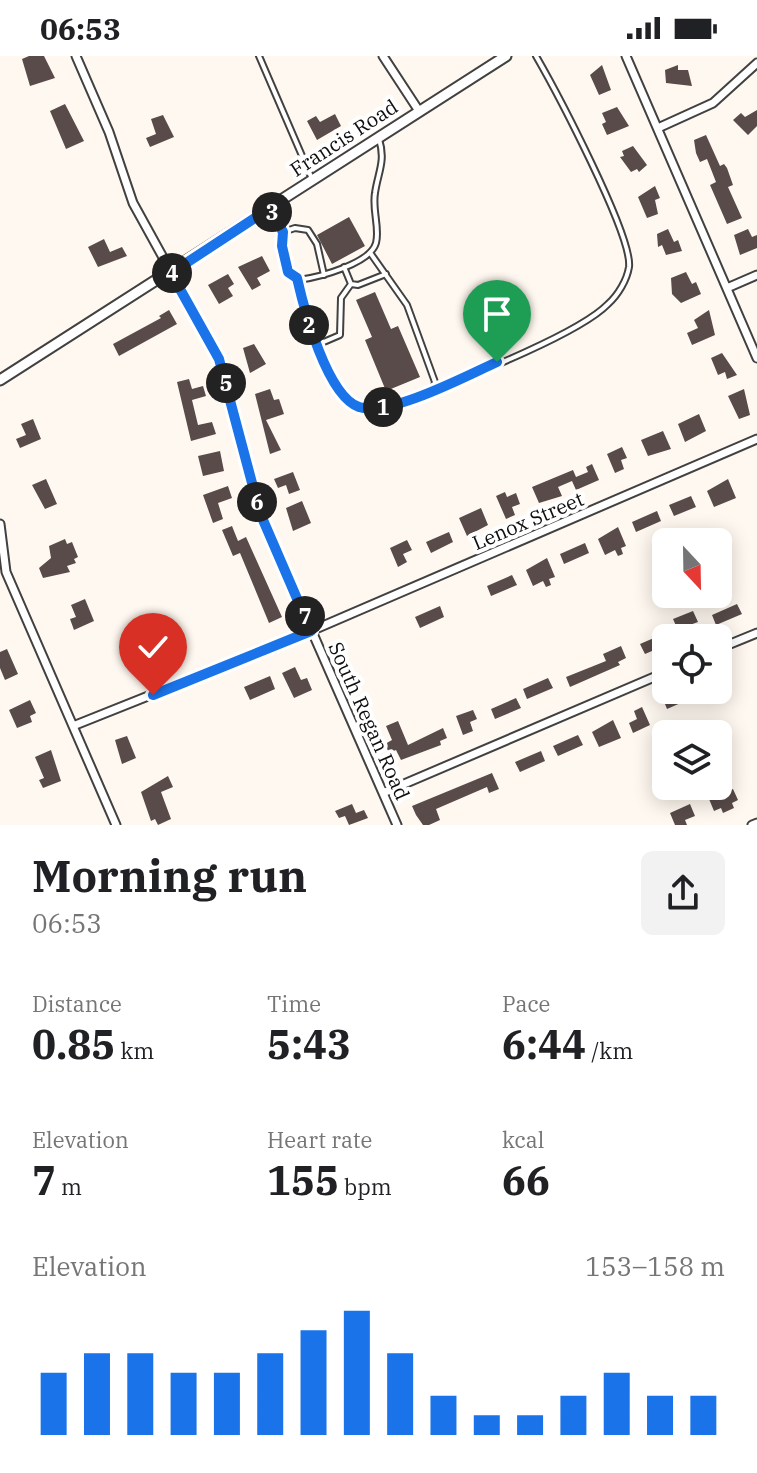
<!DOCTYPE html>
<meta charset="utf-8">
<style>
body{margin:0;font-family:"IBM Plex Serif",serif;background:#f2f2f2;color:#202124;height:100vh;display:flex;flex-direction:column;font-size:30px;white-space:nowrap}
*{box-sizing:border-box;margin:0}
p{font-size:26px;color:#757577}
.icon{flex:none;width:44px;height:44px;fill:none;stroke:currentColor;stroke-width:2;stroke-linecap:round;stroke-linejoin:round}
.map{position:relative;height:769px;overflow:hidden}
.drawer{display:flex;flex-direction:column;background:#fff;flex:1}
.drawer>*{flex:none}
.needle{width:52px;rotate:158deg}
.tools{position:absolute;left:652px;top:472px;display:grid;gap:16px}
.tools a{display:grid;place-items:center;width:80px;height:80px;border-radius:12px;background:#fff;box-shadow:0 4px 20px #0003;font-size:40px}
.pin{position:absolute;display:grid;place-items:center;width:68px;height:68px;color:#fff;margin:-82px -34px;border-radius:50% 50% 50% 0;rotate:-45deg;box-shadow:0 0 8px #0007}
.pin .icon{rotate:45deg}
.km{position:absolute;width:40px;height:40px;margin:-20px;border-radius:50%;background:#222;color:#fff;font-size:22px;line-height:40px;text-align:center}
.round{display:grid;place-items:center;flex:none;width:84px;height:84px;border-radius:12px;background:#f2f2f2}
.headline{display:flex;align-items:center;justify-content:space-between;height:136px;padding:0 32px}
h1{font-size:44px;font-weight:800;line-height:60px}
.figures{display:grid;grid-template-columns:repeat(3,1fr);gap:12px;height:136px;padding:8px 32px}
.figures div{display:grid;align-content:center}
.figures b{font-size:40px;font-weight:800}
.figures small{font-size:22px;font-weight:400}
.figures p{font-size:22px}
.chart{height:224px;padding:16px 32px}
.chart p{display:flex;justify-content:space-between}
.chart svg{width:100%;height:144px;margin-top:8px;stroke:#1a73e8;stroke-width:6}
.status{display:flex;justify-content:space-between;align-items:center;height:56px;padding:0 40px;background:#fff;direction:ltr}
.status svg{height:22px;fill:currentColor}
.map>svg:first-child{display:block}
.building{fill:#584b4a}
.lines{fill:none;stroke-linecap:round;stroke-linejoin:round}
.service-casing{stroke:#414141;stroke-width:8}
.minor-casing{stroke:#414141;stroke-width:11}
.tertiary-casing{stroke:#414141;stroke-width:13}
.service{stroke:#fff;stroke-width:4}
.minor{stroke:#fff;stroke-width:7}
.tertiary{stroke:#fff;stroke-width:9}
.route-casing{stroke:#fff;stroke-width:16}
.route{stroke:#1a73e8;stroke-width:10}
.labels{text-anchor:middle;stroke-width:8;stroke-linejoin:round;paint-order:stroke}
.street-label{font-size:20px;fill:#0e0e0e;stroke:#fff}
</style>
<div class="status"><b>06:53</b><svg viewBox="0 0 49 12"><path d="M0 12V9h3v3zM5 12V6h3v6zM10 12V3h3v9zM15 12V0h3v12zM26 1h20v11H26zM47 4h2v5h-2z"/></svg></div>
<div class="map">
<svg width="757" height="769" viewBox="0 0 757 769">
<rect width="100%" height="100%" fill="#fff8f0"/>
<path class="building" d="M 29,0 L 44,0 L 55,22 L 30,30 L 22,3 Z
M 602,9 L 611,34 L 599,39 L 590,19 Z
M 678,9 L 678,14 L 688,14 L 692,30 L 666,27 L 665,14 Z
M 65,48 L 84,85 L 66,93 L 50,55 Z
M 617,51 L 629,70 L 607,79 L 602,68 L 606,66 L 602,57 Z
M 757,54 L 757,70 L 748,79 L 733,64 L 741,57 L 745,61 Z
M 335,58 L 341,70 L 317,84 L 307,65 L 316,60 L 320,66 Z
M 163,59 L 174,81 L 150,91 L 146,82 L 156,78 L 151,63 Z
M 706,79 L 720,110 L 724,108 L 727,112 L 733,129 L 728,131 L 742,162 L 727,168 L 710,129 L 716,126 L 707,103 L 700,106 L 696,97 L 694,84 Z
M 633,90 L 647,109 L 639,116 L 637,113 L 631,116 L 620,101 L 624,100 L 622,95 Z
M 655,130 L 660,142 L 655,144 L 658,158 L 647,162 L 638,141 Z
M 349,161 L 365,190 L 332,208 L 317,179 Z
M 668,173 L 674,186 L 678,184 L 682,195 L 666,199 L 662,189 L 658,191 L 657,178 Z
M 748,173 L 752,181 L 757,179 L 757,192 L 740,199 L 734,179 Z
M 104,183 L 110,196 L 122,191 L 127,200 L 98,211 L 88,191 Z
M 262,200 L 270,215 L 257,222 L 261,229 L 252,234 L 238,211 Z
M 686,216 L 692,228 L 696,226 L 701,238 L 681,247 L 672,238 L 671,222 Z
M 228,218 L 234,228 L 228,232 L 233,240 L 219,248 L 208,229 Z
M 375,236 L 391,273 L 398,270 L 420,321 L 386,335 L 365,284 L 372,281 L 356,244 Z
M 169,254 L 177,268 L 119,300 L 113,288 L 161,262 L 159,260 Z
M 709,254 L 715,279 L 692,289 L 687,277 L 698,272 L 694,264 Z
M 254,288 L 266,308 L 250,317 L 243,292 Z
M 722,297 L 737,319 L 727,323 L 725,316 L 718,319 L 711,302 Z
M 189,323 L 192,333 L 203,330 L 206,340 L 192,344 L 198,369 L 212,366 L 216,378 L 191,385 L 177,326 Z
M 270,333 L 274,344 L 279,343 L 284,358 L 266,364 L 281,394 L 270,398 L 255,338 Z
M 744,333 L 750,359 L 739,363 L 728,340 Z
M 699,358 L 706,375 L 685,386 L 678,368 Z
M 33,363 L 41,383 L 20,392 L 16,383 L 26,379 L 21,368 Z
M 663,375 L 671,393 L 648,400 L 641,384 Z
M 622,391 L 627,402 L 621,404 L 624,413 L 615,417 L 607,398 Z
M 220,395 L 224,415 L 203,420 L 198,400 Z
M 592,408 L 599,424 L 576,434 L 572,425 L 558,431 L 562,440 L 539,447 L 532,431 L 573,414 L 576,421 L 588,416 L 586,411 Z
M 293,416 L 300,434 L 289,438 L 286,429 L 278,432 L 274,423 Z
M 46,423 L 57,448 L 45,453 L 32,429 Z
M 728,423 L 736,442 L 714,451 L 707,435 Z
M 228,430 L 232,442 L 218,447 L 223,463 L 213,467 L 203,439 Z
M 505,436 L 507,441 L 516,437 L 520,448 L 512,451 L 515,459 L 506,463 L 496,440 Z
M 691,440 L 696,451 L 674,460 L 669,449 Z
M 302,445 L 311,467 L 293,475 L 286,452 Z
M 481,452 L 488,469 L 467,480 L 459,462 Z
M 657,455 L 661,465 L 636,476 L 632,466 Z
M 232,470 L 238,485 L 246,481 L 282,561 L 269,567 L 240,497 L 233,500 L 222,474 Z
M 618,471 L 626,490 L 621,492 L 623,498 L 618,500 L 615,494 L 605,499 L 598,483 Z
M 449,476 L 453,486 L 431,497 L 426,486 Z
M 65,483 L 67,488 L 72,486 L 78,501 L 74,503 L 76,507 L 67,510 L 70,516 L 43,522 L 39,512 L 51,502 L 49,490 Z
M 407,484 L 412,494 L 403,498 L 407,506 L 398,511 L 390,492 Z
M 585,487 L 589,497 L 564,508 L 560,498 Z
M 547,502 L 555,521 L 549,523 L 551,529 L 546,531 L 543,525 L 533,530 L 526,514 Z
M 512,519 L 517,529 L 491,540 L 487,530 Z
M 85,543 L 94,565 L 74,574 L 70,563 L 76,561 L 71,549 Z
M 737,548 L 742,558 L 716,569 L 712,559 Z
M 440,550 L 444,561 L 420,572 L 415,561 Z
M 693,555 L 698,566 L 687,570 L 691,579 L 666,582 L 666,589 L 645,598 L 640,588 L 677,572 L 673,563 Z
M 621,590 L 626,602 L 618,606 L 620,609 L 570,631 L 566,621 L 606,605 L 603,598 Z
M 7,593 L 18,618 L 5,624 L 0,612 L 0,596 Z
M 718,607 L 732,634 L 708,644 L 704,634 L 718,634 Z
M 295,611 L 301,624 L 307,622 L 312,634 L 294,642 L 282,617 Z
M 270,620 L 275,633 L 250,644 L 244,631 Z
M 548,622 L 553,632 L 527,643 L 523,633 Z
M 683,634 L 689,634 L 692,642 L 667,653 L 663,643 Z
M 516,642 L 521,652 L 495,663 L 491,653 Z
M 30,644 L 36,657 L 30,660 L 32,666 L 17,672 L 9,654 Z
M 642,651 L 650,669 L 633,677 L 629,667 L 637,663 L 634,655 Z
M 473,654 L 477,663 L 470,666 L 473,675 L 463,679 L 456,660 Z
M 613,664 L 621,682 L 599,691 L 592,676 Z
M 398,665 L 408,689 L 443,672 L 447,682 L 440,685 L 441,689 L 401,704 L 396,694 L 389,697 L 385,688 L 392,684 L 386,670 Z
M 578,679 L 583,689 L 558,700 L 553,690 Z
M 127,680 L 136,702 L 122,708 L 115,684 Z
M 51,694 L 61,725 L 43,732 L 39,724 L 44,722 L 35,701 Z
M 541,695 L 545,705 L 520,716 L 515,706 Z
M 492,717 L 499,733 L 489,737 L 487,731 L 436,753 L 440,764 L 429,769 L 423,769 L 416,759 L 412,750 Z
M 168,720 L 173,731 L 161,736 L 171,763 L 158,769 L 155,763 L 151,765 L 141,736 Z
M 733,733 L 738,744 L 732,747 L 734,752 L 723,757 L 721,752 L 714,755 L 709,743 Z
M 352,748 L 356,757 L 364,754 L 368,762 L 349,769 L 345,760 L 339,762 L 335,755 Z
M 690,748 L 695,760 L 685,764 L 687,769 L 675,769 L 670,757 Z"/>
<g class="lines">
<defs>
<path id="service" d="M 259,0 L 312,123
M 270,152 L 283,176 L 282,190 L 288,216 L 299,224 C 319,221 370,208 376,187 C 380,172 372,154 375,137 C 378,116 386,105 379,83
M 283,176 L 295,172 L 308,174 L 317,188 L 324,219
M 344,211 L 351,228 L 358,229 L 386,218
M 297,222 C 304,252 329,346 362,352 C 386,357 411,342 433,333 L 435,326 L 407,249 L 371,198
M 319,288 L 340,279 L 341,242 L 351,228
M 433,333 C 473,320 581,276 608,248 C 618,239 627,224 629,211 C 633,180 555,33 536,0"/>
<path id="minor" d="M 76,0 L 109,76 L 133,147 L 219,303 L 260,457 L 397,769
M 383,0 L 419,55
M 626,0 L 757,302
M 658,72 L 713,47 L 757,7
M 727,232 L 757,219
M 0,468 L 6,516 L 116,769
M 718,593 L 757,577
M 73,670 L 311,575 L 757,383
M 383,737 L 666,616
M 752,769 L 757,767"/>
<path id="tertiary" d="M 0,324 L 506,0"/>
</defs>
<use href="#service" class="service-casing"/>
<use href="#minor" class="minor-casing"/>
<use href="#tertiary" class="tertiary-casing"/>
<use href="#service" class="service"/>
<use href="#minor" class="minor"/>
<use href="#tertiary" class="tertiary"/>
</g>
<g class="lines">
<defs>
<path id="route" d="M 153,639 L 311,575 L 260,457 L 219,303 L 171,217 L 270,152 L 283,176 L 282,190 L 288,216 L 297,222 C 304,253 327,340 359,351 C 389,361 468,319 497,306"/>
</defs>
<use href="#route" class="route-casing"/>
<use href="#route" class="route"/>
</g>
<g class="labels">
<g class="street-label">
<text transform="translate(344 82) rotate(-33)" y="7">Francis Road</text>
<text transform="translate(528 465) rotate(-23)" y="7">Lenox Street</text>
<text transform="translate(369 665) rotate(66)" y="7">South Regan Road</text>
</g>
</g>
</svg>
<div class="tools">
<a><svg class="needle" viewBox="-14 -14 28 28"><path d="M0-13l5 13h-10z" fill="#e53935"/><path d="M0 13l5-13h-10z" fill="#757577"/></svg></a>
<a><svg class="icon" aria-label="locate" viewBox="0 0 24 24"><circle cx="12" cy="12" r="6"/><path d="M12 2v4M12 18v4M2 12h4M18 12h4"/></svg></a>
<a><svg class="icon" aria-label="layers" viewBox="0 0 24 24"><path d="M12 4l9 5-9 5-9-5zM3 14l9 5 9-5"/></svg></a>
</div>
<div class="pin" style="left:497px;top:306px;background:#1e9e55"><svg class="icon" aria-label="arrive" viewBox="0 0 24 24"><path d="M6 21V4h12l-3 4 3 4H6"/></svg></div>
<div class="pin" style="left:153px;top:639px;background:#d93025"><svg class="icon" aria-label="check" viewBox="0 0 24 24"><path d="M5 12l5 5 9-10"/></svg></div>
<b class="km" style="left:383px;top:351px">1</b>
<b class="km" style="left:309px;top:269px">2</b>
<b class="km" style="left:272px;top:156px">3</b>
<b class="km" style="left:172px;top:217px">4</b>
<b class="km" style="left:226px;top:327px">5</b>
<b class="km" style="left:257px;top:446px">6</b>
<b class="km" style="left:305px;top:560px">7</b>
</div>
<section class="drawer">
<div class="headline"><div><h1>Morning run</h1><p>06:53</p></div><a class="round"><svg class="icon" aria-label="share" viewBox="0 0 24 24"><path d="M12 15V3M7 8l5-5 5 5M5 13v7h14v-7"/></svg></a></div>
<div class="figures">
<div><p>Distance</p><b>0.85<small> km</small></b></div>
<div><p>Time</p><b>5:43</b></div>
<div><p>Pace</p><b>6:44<small> /km</small></b></div>
</div>
<div class="figures">
<div><p>Elevation</p><b>7<small> m</small></b></div>
<div><p>Heart rate</p><b>155<small> bpm</small></b></div>
<div><p>kcal</p><b>66</b></div>
</div>
<div class="chart"><p><span>Elevation</span>153–158 m</p>
<svg viewBox="0 0 160 44" preserveAspectRatio="none"><path d="M5 44V25M15 44V19M25 44V19M35 44V25M45 44V25M55 44V19M65 44V12M75 44V6M85 44V19M95 44V32M105 44V38M115 44V38M125 44V32M135 44V25M145 44V32M155 44V32"/></svg>
</div>
</section>
